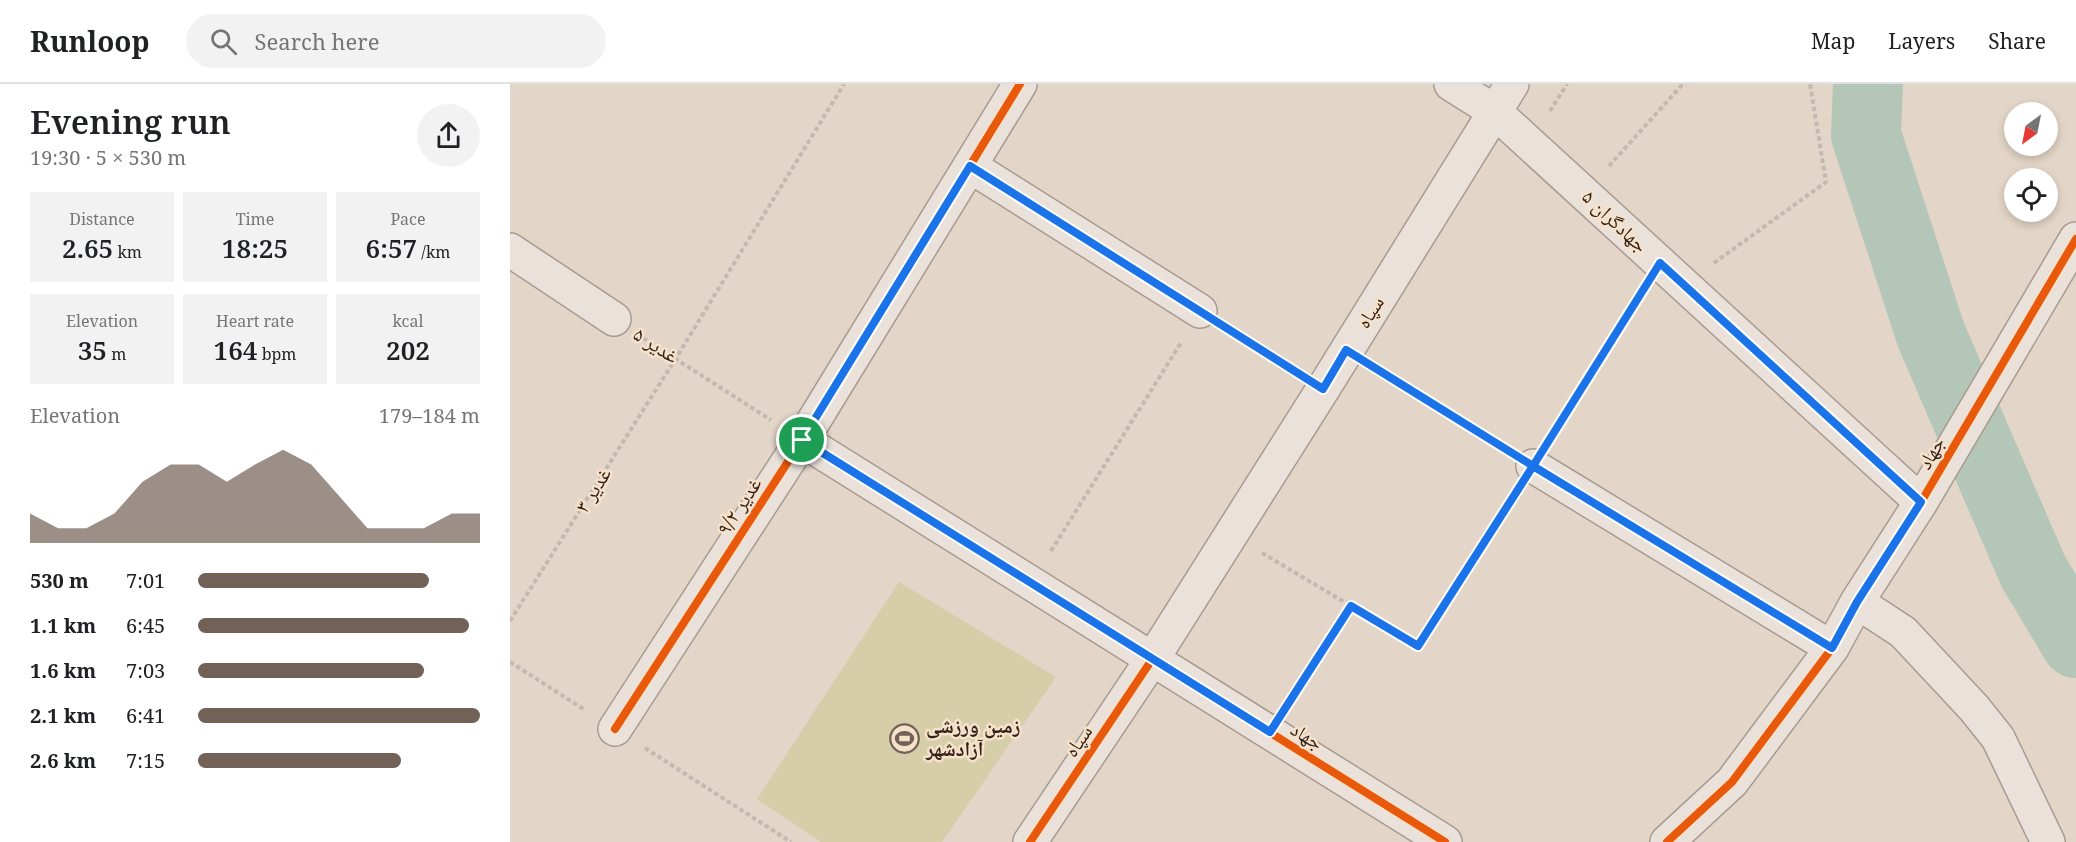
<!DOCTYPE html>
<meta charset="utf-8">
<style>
body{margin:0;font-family:"Noto Serif","Noto Naskh Arabic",serif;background:#f2f2f2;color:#202124;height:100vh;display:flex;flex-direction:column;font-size:22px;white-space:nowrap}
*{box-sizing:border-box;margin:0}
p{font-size:20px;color:#757577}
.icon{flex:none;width:33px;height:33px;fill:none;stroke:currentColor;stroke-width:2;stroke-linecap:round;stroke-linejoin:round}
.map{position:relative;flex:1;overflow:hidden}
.sheet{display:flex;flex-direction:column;background:#fff;width:510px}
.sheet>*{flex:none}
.needle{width:39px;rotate:212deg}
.fabs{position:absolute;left:1494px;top:18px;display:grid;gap:12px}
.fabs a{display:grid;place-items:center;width:54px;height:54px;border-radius:50%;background:#fff;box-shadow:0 3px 9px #0003;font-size:30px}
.pin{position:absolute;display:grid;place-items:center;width:51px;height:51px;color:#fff;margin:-26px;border:3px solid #fff;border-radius:50%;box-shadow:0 2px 6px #0007}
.round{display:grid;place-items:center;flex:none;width:63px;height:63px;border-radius:32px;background:#f2f2f2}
.head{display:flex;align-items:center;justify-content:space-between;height:102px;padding:0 30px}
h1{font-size:33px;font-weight:600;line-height:45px}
.stats{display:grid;grid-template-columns:repeat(3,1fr);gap:9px;height:102px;padding:6px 30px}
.stats div{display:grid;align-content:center;border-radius:0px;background:#f2f2f2;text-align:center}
.stats b{font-size:26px;font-weight:600}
.stats small{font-size:16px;font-weight:400}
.stats p{font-size:16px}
.chart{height:168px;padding:12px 30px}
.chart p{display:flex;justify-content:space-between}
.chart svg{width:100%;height:108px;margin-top:6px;fill:#716157;opacity:.7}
ul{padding:0 30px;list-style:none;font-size:20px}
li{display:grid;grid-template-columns:96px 72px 1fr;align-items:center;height:45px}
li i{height:15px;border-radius:8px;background:#716157}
header{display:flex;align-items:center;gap:36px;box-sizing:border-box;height:84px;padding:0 30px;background:#fff;border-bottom:2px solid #e0e0e0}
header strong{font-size:28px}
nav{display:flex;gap:33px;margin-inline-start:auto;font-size:21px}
.search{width:420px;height:54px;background:#f2f2f2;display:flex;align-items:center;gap:15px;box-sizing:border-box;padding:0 21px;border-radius:33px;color:#757577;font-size:22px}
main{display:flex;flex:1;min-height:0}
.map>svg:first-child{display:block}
.green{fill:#d6cea9}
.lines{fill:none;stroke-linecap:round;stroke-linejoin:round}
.river{stroke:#b4c6b7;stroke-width:70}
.minor-casing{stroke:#a79b91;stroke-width:36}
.path{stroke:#c2b9b1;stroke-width:4;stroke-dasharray:4.5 3;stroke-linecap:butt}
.minor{stroke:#eae2da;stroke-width:33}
.cycleway-casing{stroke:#f6e2cb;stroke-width:11}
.cycleway{stroke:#e8590c;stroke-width:8}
.route-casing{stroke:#fff;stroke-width:12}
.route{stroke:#1a73e8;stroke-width:8}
.labels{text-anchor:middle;stroke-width:5;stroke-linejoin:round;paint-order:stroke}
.street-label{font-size:20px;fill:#34221b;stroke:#f6e2cb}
.poi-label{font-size:20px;font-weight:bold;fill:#34221b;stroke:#f6e2cb;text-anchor:start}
</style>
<header>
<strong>Runloop</strong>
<div class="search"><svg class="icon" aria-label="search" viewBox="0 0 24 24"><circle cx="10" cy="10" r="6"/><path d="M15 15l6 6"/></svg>Search here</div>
<nav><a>Map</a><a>Layers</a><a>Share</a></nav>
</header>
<main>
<section class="sheet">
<div class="head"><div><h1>Evening run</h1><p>19:30 · 5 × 530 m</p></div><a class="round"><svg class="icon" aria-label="share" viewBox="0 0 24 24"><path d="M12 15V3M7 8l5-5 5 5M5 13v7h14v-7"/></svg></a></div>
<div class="stats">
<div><p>Distance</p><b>2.65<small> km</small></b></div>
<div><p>Time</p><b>18:25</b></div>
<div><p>Pace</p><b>6:57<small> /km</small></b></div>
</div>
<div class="stats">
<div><p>Elevation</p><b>35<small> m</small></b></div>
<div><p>Heart rate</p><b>164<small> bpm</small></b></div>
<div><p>kcal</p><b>202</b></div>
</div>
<div class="chart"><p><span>Elevation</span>179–184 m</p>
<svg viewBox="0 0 160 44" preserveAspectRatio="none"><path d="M0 44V32L10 38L20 38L30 32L40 19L50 12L60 12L70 19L80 12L90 6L100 12L110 25L120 38L130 38L140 38L150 32L160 32V44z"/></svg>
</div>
<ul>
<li><b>530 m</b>7:01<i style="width:82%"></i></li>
<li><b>1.1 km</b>6:45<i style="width:96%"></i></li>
<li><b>1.6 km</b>7:03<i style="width:80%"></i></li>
<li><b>2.1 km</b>6:41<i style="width:100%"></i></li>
<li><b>2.6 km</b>7:15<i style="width:72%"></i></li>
</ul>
</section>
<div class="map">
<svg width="1566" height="758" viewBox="0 0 1566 758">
<rect width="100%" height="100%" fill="#e3d5c7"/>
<path class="green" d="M 389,498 L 546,593 L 432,758 L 311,758 L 247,715 Z"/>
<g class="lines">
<path class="river" d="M 1358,0 L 1356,51 L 1421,251 L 1523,487 L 1566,559"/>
<defs>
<path id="minor" d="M 941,0 L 984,27 L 1411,418
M 460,82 L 690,227
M 0,166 L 104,235
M 292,356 L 935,758
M 1023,382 L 1322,564
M 1347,518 L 1393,548 L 1464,624 L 1488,654 L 1538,758
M 105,645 L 292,356 L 510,0
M 520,758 L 643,574 L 813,305 L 1002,0
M 1157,758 L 1222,698 L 1322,564 L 1347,518 L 1411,418 L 1566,155"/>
</defs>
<use href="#minor" class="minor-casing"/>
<path class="path" d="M 1040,27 L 1057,0
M 1099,82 L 1172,1 L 1176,0
M 1204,179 L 1316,98 L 1300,0
M 720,246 L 782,285
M 133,254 L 261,336
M 868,286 L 994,364
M 1042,351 L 1131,210
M 541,467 L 672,257
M 752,469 L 908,562 L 1003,413
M 0,537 L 166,274 L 334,0
M 0,578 L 75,626
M 780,617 L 841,522
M 135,664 L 281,758"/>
<use href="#minor" class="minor"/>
<defs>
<path id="cycleway" d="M 292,356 L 935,758
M 105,645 L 292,356 L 510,0
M 520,758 L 643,574
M 1157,758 L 1222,698 L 1322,564 L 1347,518 L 1411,418 L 1566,155"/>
</defs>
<use href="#cycleway" class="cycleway-casing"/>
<use href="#cycleway" class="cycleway"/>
</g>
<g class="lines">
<defs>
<path id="route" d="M 292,356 L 760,648 L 841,522 L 908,562 L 1023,382 L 1322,564 L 1347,518 L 1411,418 L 1150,179 L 1023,382 L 836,266 L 813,305 L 460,82 L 292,356"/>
</defs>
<use href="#route" class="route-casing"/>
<use href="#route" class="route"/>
</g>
<defs>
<symbol id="stadium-ring" viewBox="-11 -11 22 22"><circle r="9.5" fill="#f6e2cb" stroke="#716157" stroke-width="1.5"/><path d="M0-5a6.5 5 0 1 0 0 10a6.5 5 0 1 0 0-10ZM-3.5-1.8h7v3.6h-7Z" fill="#716157"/></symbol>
</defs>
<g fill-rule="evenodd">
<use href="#stadium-ring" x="378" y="638" width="33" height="33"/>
</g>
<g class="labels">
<g class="street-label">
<text transform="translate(1105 137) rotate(43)" y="7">جهادگران ۵</text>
<text transform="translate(860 228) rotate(-58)" y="7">سپاه</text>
<text transform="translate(146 261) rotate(32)" y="7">غدیر ۵</text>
<text transform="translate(1421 369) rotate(-60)" y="7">جهاد</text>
<text transform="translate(83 406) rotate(-58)" y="7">غدیر ۳</text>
<text transform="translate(229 422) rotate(-57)" y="7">غدیر ۹/۲</text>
<text transform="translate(797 652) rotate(32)" y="7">جهاد</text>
<text transform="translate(568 657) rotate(-56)" y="7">سپاه</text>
</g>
<g class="poi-label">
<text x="416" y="649">زمین ورزشی<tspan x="416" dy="23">آزادشهر</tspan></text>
</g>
</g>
</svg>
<div class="fabs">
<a><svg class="needle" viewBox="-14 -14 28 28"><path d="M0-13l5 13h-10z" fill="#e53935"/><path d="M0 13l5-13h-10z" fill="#757577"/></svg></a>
<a><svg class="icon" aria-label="locate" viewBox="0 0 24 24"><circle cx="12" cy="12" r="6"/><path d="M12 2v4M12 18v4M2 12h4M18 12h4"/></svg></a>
</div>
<div class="pin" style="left:292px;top:356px;background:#1e9e55"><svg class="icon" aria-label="arrive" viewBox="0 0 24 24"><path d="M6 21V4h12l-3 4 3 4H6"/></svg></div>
</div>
</main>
